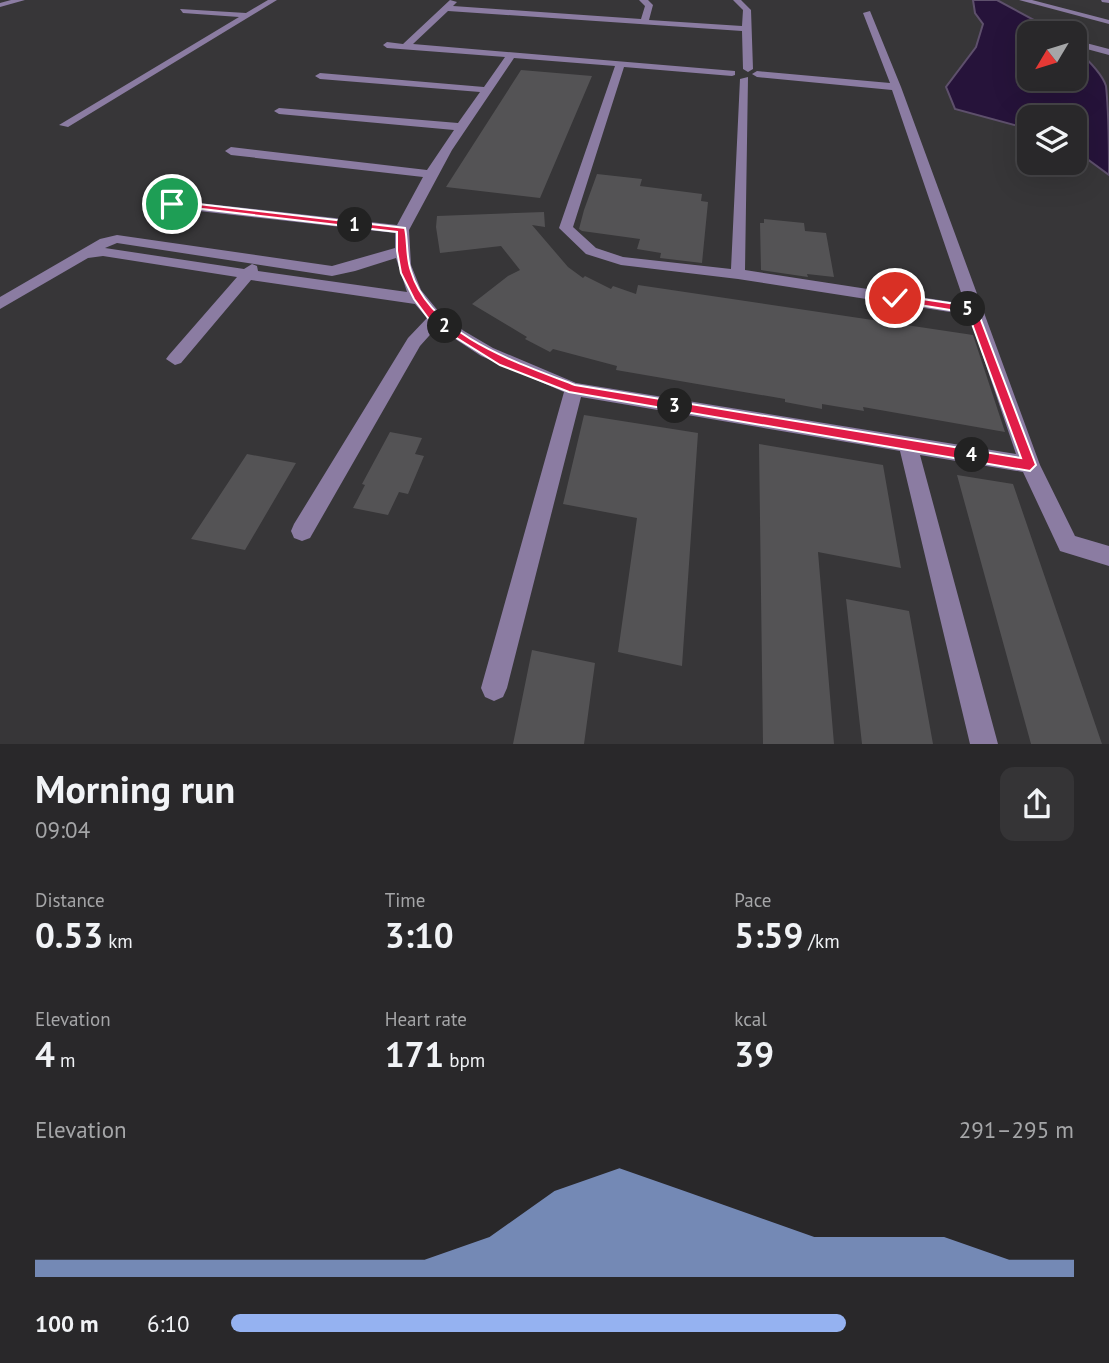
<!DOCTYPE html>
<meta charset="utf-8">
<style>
body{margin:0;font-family:"PT Sans",sans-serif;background:#353436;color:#f1f3f6;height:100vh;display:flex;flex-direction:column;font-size:26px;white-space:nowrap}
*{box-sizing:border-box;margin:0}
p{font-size:23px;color:#a5a6a8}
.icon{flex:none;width:38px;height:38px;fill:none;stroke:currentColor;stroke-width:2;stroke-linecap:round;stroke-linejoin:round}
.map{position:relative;height:744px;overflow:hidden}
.side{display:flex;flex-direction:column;background:#29282a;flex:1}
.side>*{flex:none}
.needle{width:46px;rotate:232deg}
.buttons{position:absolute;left:1017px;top:21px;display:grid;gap:14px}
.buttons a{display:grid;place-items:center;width:70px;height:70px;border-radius:14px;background:#29282a;box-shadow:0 7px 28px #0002,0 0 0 2px #454447;font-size:35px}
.pin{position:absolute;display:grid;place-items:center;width:60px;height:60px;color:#fff;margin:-30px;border:4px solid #fff;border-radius:50%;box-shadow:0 2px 7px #0007}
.km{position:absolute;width:35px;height:35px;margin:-18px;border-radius:50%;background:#222;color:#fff;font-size:19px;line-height:35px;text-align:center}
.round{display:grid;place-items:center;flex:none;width:74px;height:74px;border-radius:14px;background:#353436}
.headline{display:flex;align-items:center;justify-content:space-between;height:119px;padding:0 35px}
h1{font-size:38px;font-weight:700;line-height:52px}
.figures{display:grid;grid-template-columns:repeat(3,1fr);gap:10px;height:119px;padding:7px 35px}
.figures div{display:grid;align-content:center}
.figures b{font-size:35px;font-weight:700}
.figures small{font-size:19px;font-weight:400}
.figures p{font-size:19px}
.chart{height:196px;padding:14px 35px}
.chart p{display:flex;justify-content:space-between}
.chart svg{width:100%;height:126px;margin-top:7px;fill:#95b2f1;opacity:.7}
ul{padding:0 35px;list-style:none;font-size:23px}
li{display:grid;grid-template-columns:112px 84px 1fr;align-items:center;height:52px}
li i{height:18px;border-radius:9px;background:#95b2f1}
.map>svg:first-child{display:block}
.water{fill:#26133a;stroke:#5e506c;stroke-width:2}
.building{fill:#545355}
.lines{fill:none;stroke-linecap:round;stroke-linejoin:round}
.minor{fill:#8b7ca2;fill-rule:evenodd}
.route{fill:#e11d48;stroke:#fff;stroke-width:2}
</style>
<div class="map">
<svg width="1109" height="744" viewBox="0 0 1109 744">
<rect width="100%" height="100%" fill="#373638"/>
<path class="water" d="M 973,0 L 997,0 L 1058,33 L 1029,33 L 1029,79 L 1074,79 L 1075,48 C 1085,57 1102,73 1106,86 C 1109,113 1109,147 1109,175 L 1075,150 L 1074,117 L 1029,117 L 1029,129 L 955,109 L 946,87 L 976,47 L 983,24 L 975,13 Z"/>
<path class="building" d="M 521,70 L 592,76 L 540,198 L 446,187 Z
M 597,174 L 642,179 L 640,186 L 702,194 L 701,201 L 708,202 L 702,263 L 660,258 L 661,253 L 637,249 L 640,239 L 582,231 L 579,229 L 584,210 Z
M 544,212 L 545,227 L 532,225 L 568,267 L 583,278 L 585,276 L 611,289 L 613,286 L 636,294 L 638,285 L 973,335 L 1005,432 L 863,407 L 864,411 L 822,404 L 822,409 L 785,402 L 785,399 L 616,370 L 617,366 L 553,349 L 550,352 L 525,339 L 527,337 L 472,304 L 508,276 L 520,270 L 501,246 L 440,253 L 436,227 L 437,216 Z
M 764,219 L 804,223 L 805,231 L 826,233 L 834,277 L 807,274 L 808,277 L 761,270 L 760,223 L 764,223 Z
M 584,415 L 698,433 L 682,666 L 618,652 L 637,518 L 563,504 Z
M 390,432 L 422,438 L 415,454 L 424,456 L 408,494 L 399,492 L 388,515 L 353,508 L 365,485 L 362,484 Z
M 759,444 L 883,465 L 901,568 L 818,552 L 834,744 L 763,744 Z
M 247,454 L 296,463 L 245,550 L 191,539 Z
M 957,475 L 1013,484 L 1102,744 L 1031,744 Z
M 846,599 L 909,611 L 933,744 L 862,744 Z
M 532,650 L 595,663 L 584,744 L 513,744 Z"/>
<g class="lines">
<path class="minor" d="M 11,0 L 25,0 L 0,7 L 0,3 Z
M 268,0 L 277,0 L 68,127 L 59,125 L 239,17 L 183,13 L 180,9 L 246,13 Z
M 450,0 L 457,2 L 453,6 L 641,19 L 645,6 L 639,0 L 648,0 L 653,5 L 649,20 L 742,26 L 743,10 L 733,0 L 741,0 L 751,10 L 753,69 L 748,72 L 743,69 L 742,31 L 448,11 L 413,44 L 735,71 L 735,75 L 732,76 L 624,67 L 573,227 L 596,248 L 623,257 L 731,269 L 740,79 L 748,77 L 745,270 L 965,304 L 892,90 L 757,77 L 752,74 L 757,71 L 890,83 L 863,13 L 870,11 L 901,87 L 1040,465 L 1075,536 L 1109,546 L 1109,566 L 1060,551 L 1023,472 L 920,455 L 998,744 L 970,744 L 900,451 L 581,397 L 507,688 L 503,697 L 494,701 L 485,697 L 481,688 L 564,392 L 481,356 L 437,327 L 420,346 L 310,538 L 302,541 L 294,538 L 291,531 L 294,524 L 408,338 L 427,318 L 415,304 L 251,280 L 181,363 L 175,365 L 166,359 L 169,355 L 237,277 L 103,256 L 88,258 L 0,309 L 0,297 L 100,239 L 117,235 L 332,266 L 395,248 L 395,233 L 172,208 L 165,204 L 172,200 L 397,225 L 423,177 L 231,155 L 225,151 L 231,147 L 427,170 L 454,130 L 279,114 L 274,111 L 279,108 L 458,123 L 480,92 L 320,79 L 315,76 L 320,73 L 484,87 L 505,57 L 387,48 L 383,45 L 387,42 L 403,44 ZM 514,58 L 615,66 L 559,228 L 586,254 L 621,265 L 738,279 L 969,315 L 1016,454 L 576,383 L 493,348 L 464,331 L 439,312 L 421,290 L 411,265 L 409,230 L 452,150 ZM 117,243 L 332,276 L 355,271 L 396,258 L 407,292 L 258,271 L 257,266 L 252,264 L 244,269 L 105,248 Z
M 1019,0 L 1032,0 L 1109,20 L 1109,24 Z
M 1101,0 L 1109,0 L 1109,3 L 1102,2 Z
M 1086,43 L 1109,49 L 1109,55 L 1083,48 L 1082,46 Z"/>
</g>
<path class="route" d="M 172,201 L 405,228 C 408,242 406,257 411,271 C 430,335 518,363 575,385 L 1021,458 L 968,313 L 895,301 L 890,298 L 895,295 L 976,307 L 1036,465 L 1030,471 L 569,392 L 500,365 L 431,322 L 414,299 L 401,273 L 397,251 L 397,232 L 168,205 Z"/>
</svg>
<div class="buttons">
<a><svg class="needle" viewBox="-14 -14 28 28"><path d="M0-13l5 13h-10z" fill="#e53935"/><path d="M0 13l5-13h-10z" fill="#a5a6a8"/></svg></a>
<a><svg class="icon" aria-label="layers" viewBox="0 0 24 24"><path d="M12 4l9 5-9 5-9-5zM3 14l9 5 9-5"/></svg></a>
</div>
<div class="pin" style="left:172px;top:204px;background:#1e9e55"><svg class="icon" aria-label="arrive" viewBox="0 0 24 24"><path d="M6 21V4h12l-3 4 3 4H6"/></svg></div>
<div class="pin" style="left:895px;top:298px;background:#d93025"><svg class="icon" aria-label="check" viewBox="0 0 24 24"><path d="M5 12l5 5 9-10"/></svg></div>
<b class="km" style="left:355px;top:225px">1</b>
<b class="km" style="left:445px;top:326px">2</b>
<b class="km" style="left:675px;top:406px">3</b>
<b class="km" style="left:972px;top:455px">4</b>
<b class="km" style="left:968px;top:309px">5</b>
</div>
<section class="side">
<div class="headline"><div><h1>Morning run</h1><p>09:04</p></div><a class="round"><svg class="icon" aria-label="share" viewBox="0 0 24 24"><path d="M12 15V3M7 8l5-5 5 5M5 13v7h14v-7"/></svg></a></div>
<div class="figures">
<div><p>Distance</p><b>0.53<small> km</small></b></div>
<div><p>Time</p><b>3:10</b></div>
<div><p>Pace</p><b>5:59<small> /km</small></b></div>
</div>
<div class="figures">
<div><p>Elevation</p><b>4<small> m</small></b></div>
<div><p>Heart rate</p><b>171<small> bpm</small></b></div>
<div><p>kcal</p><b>39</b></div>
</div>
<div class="chart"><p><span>Elevation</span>291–295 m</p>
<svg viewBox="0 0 160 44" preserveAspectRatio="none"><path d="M0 44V38L10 38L20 38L30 38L40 38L50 38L60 38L70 30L80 14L90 6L100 14L110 22L120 30L130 30L140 30L150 38L160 38V44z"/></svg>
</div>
<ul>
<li><b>100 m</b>6:10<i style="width:73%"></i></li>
</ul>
</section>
